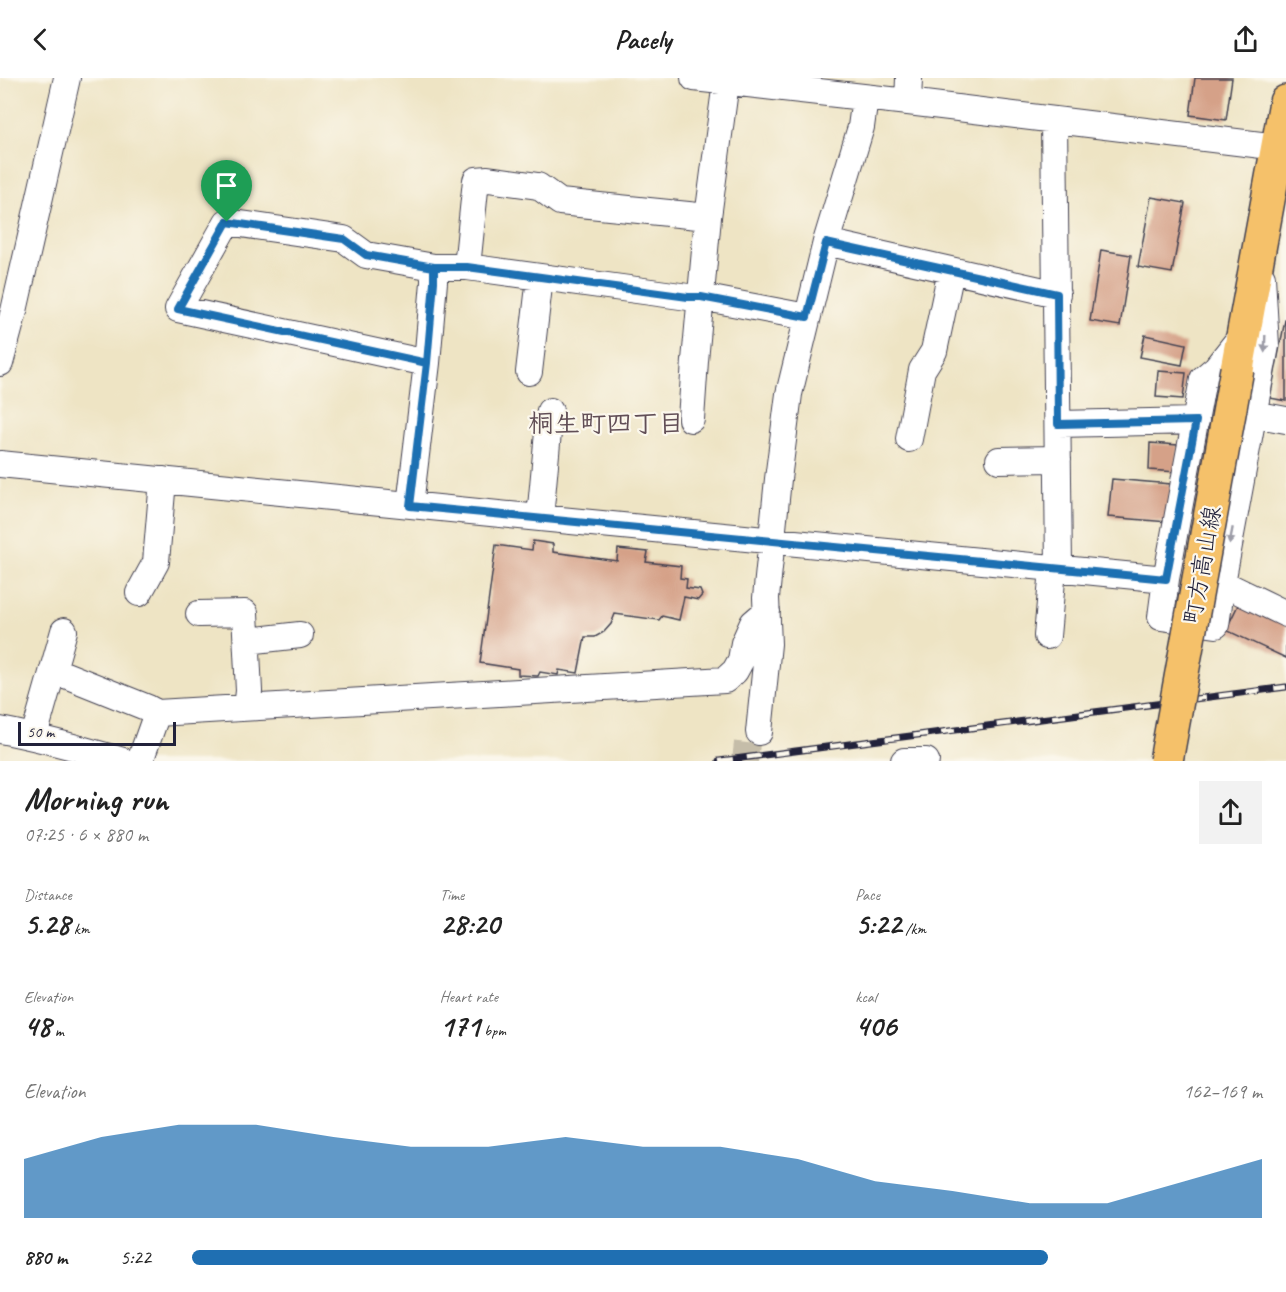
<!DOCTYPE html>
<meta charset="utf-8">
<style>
body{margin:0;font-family:Caveat,"Klee One",sans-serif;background:#f2f2f2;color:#222;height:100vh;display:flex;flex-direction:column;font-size:22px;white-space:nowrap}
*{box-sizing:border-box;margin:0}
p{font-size:20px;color:#767676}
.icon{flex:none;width:33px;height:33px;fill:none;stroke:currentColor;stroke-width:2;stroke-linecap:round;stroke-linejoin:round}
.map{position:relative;height:683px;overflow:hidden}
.side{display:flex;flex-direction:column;background:#fff;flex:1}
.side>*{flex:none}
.scale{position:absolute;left:18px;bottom:15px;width:158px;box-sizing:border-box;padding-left:6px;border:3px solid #22223b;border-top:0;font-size:16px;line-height:21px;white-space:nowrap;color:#22223b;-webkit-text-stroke:4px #fbf7ec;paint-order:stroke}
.pin{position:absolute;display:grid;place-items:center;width:51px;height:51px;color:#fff;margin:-62px -26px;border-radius:50% 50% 50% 0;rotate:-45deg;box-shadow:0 0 6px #0007}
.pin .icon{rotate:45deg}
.round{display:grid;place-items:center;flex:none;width:63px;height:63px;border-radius:0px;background:#f2f2f2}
.head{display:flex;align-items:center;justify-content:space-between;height:102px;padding:0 24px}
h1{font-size:33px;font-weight:800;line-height:45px}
.figures{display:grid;grid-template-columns:repeat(3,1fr);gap:9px;height:102px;padding:6px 24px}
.figures div{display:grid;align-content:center}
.figures b{font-size:30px;font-weight:800}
.figures small{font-size:16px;font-weight:400}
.figures p{font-size:16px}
.chart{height:168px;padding:12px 24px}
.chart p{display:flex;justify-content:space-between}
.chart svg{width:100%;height:108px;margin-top:6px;fill:#1f6fb2;opacity:.7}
ul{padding:0 24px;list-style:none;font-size:20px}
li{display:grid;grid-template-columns:96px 72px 1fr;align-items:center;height:45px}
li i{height:15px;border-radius:8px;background:#1f6fb2}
header{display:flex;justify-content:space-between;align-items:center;height:78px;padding:0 24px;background:#fff;font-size:27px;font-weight:800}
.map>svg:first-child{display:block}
.building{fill:#d5a188}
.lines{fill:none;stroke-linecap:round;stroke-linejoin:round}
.minor-tunnel{stroke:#c5bda9;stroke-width:26;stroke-dasharray:26 13;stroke-linecap:butt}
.minor-casing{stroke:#413f50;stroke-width:28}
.major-casing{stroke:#413f50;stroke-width:36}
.minor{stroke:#fff;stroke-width:26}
.major{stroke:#f5c16b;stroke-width:33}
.rail-casing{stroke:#22223b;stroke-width:7}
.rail{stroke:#fbf7ec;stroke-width:4.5;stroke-dasharray:14;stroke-linecap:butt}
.major-bridge-casing{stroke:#413f50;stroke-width:36;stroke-linecap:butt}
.major-bridge{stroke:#f5c16b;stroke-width:33}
.oneway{fill:#9c9ca7}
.route-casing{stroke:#fff;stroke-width:12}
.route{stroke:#1f6fb2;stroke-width:8}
.labels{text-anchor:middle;stroke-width:4.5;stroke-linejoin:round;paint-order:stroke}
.street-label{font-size:24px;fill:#22223b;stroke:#fbf7ec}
.neighbourhood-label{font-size:26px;font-weight:bold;fill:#614e56;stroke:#fbf7ec}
</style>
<header><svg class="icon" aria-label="back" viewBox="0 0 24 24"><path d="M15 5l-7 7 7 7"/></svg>Pacely<svg class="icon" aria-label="share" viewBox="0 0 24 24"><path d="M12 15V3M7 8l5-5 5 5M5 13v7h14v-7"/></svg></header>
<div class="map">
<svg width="1286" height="683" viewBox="0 0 1286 683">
<rect width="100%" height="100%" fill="#fbf7ec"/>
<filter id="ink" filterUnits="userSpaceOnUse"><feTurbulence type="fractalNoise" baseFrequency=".0167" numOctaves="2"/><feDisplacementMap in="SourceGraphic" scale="12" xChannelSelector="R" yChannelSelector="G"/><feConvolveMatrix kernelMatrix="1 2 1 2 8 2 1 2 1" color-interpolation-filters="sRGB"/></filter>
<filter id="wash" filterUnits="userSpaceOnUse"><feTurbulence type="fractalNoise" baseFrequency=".008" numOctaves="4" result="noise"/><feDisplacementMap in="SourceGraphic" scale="24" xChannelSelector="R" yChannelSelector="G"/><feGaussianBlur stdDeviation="1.35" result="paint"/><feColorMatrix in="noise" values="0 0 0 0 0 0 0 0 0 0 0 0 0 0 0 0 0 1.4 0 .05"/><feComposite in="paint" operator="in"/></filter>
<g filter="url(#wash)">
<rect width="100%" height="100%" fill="#eee4c4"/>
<g id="blocks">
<path class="building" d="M 1195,0 L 1232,0 L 1226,42 L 1190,37 Z
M 1151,119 L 1185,125 L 1172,195 L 1138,189 Z
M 1101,172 L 1131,177 L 1120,248 L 1090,243 Z
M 1285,242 L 1286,242 L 1286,323 L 1270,320 Z
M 1145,257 L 1186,266 L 1182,287 L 1140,279 Z
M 1158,293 L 1186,295 L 1183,321 L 1156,319 Z
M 1150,365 L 1178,367 L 1177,394 L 1149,392 Z
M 1112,401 L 1171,406 L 1168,444 L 1108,439 Z
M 533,463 L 553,466 L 553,474 L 617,483 L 618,471 L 648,474 L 646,484 L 681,488 L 680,500 L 687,501 L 686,510 L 700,512 L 702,517 L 698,522 L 684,519 L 679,542 L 662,538 L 659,542 L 615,536 L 611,546 L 604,554 L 595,559 L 585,559 L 578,595 L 559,592 L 558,597 L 540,594 L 538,598 L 518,597 L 518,591 L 480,585 L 496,467 L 532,472 Z
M 1240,523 L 1286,545 L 1286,580 L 1226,552 Z"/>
</g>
</g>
<g filter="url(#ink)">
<use href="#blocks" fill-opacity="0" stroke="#413f50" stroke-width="1.5"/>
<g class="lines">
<path class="minor-tunnel" d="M 745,683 L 747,665"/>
<defs>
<path id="minor" d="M 694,0 L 908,24 L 1286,70
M 908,24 L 909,0
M 1054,42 L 1059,491
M 826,164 L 1057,216
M 467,189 L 476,102 L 488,101 L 538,108 L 560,124 L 708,139
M 1243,256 L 1216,290 L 1203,301 L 1166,501 L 1161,539 L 1216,547 L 1222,505 L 1266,268 L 1262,199
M 0,285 L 14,233 L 67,0
M 427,285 L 178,231 L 227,144 L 344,161 L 366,177 L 434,189 L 467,189 L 688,219 L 701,219 L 807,239
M 529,294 L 539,208 L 538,199
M 1254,336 L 1286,342
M 691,341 L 695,283 L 708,139 L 726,4
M 1058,346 L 1196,343
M 909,361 L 922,292 L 934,273 L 951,193
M 999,382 L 1058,381
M 0,386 L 540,440 L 1166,501
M 410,427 L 427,285 L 434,204 L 434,189
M 540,440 L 550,333
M 1222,505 L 1286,536
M 139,515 L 156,484 L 163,402
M 199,536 L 245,535 L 249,613 L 247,630
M 1047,558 L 1053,491
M 247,563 L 300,557
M 53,592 L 148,630 L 157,635
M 0,652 C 42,660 82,671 123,683
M 759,654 L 768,566 L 766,520 L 778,401 L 789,316 L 826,164 L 861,49 L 865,20
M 34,658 L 64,553
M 140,683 L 157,635 L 725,602 L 735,593 L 741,582 L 744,565 L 753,545 L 767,533
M 904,683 L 926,683"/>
<path id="major" d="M 1237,291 L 1286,24"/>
</defs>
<use href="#minor" class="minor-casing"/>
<use href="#major" class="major-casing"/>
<use href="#minor" class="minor"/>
<use href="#major" class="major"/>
<defs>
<path id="rail" d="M 719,683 L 1286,609"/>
</defs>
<use href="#rail" class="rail-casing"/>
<use href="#rail" class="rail"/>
<defs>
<path id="major-bridge" d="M 1166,683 L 1237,291"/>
</defs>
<use href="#major-bridge" class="major-bridge-casing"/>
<use href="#major-bridge" class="major-bridge"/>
</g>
<defs><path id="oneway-solid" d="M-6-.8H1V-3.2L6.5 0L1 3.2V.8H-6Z" transform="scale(1.5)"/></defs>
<g class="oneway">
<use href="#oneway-solid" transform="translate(1265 266) rotate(92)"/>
<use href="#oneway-solid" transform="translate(1231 458) rotate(101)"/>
</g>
</g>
<g class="lines" filter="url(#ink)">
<defs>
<path id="route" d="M 227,144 L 344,161 L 366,177 L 434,189 L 434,204 L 427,285 L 410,428 L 1166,501 L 1196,343 L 1058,346 L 1057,216 L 826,165 L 807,239 L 701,219 L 688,219 L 467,189 L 434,189 L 434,204 L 427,285 L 178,231 L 227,144"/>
</defs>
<use href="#route" class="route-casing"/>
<use href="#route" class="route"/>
</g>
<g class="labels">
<g class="street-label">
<text transform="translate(1202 487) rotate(-80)" y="8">町方高山線</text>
</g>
<g class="neighbourhood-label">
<text x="606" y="354">桐生町四丁目</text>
</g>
</g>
</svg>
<div class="scale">50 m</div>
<div class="pin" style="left:227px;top:144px;background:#1e9e55"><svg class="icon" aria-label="arrive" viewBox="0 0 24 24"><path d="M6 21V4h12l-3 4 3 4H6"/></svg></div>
</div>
<section class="side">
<div class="head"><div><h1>Morning run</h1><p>07:25 · 6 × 880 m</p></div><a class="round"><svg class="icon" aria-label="share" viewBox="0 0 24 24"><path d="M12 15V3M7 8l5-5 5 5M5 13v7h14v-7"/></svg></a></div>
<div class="figures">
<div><p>Distance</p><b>5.28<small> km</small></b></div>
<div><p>Time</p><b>28:20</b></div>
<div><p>Pace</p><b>5:22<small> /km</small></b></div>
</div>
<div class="figures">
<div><p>Elevation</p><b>48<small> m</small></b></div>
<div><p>Heart rate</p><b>171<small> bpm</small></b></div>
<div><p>kcal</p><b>406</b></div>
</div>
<div class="chart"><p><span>Elevation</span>162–169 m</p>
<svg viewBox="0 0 160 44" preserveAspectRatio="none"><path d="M0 44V20L10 11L20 6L30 6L40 11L50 15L60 15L70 11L80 15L90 15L100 20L110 29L120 33L130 38L140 38L150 29L160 20V44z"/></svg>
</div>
<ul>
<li><b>880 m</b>5:22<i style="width:80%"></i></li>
</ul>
</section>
